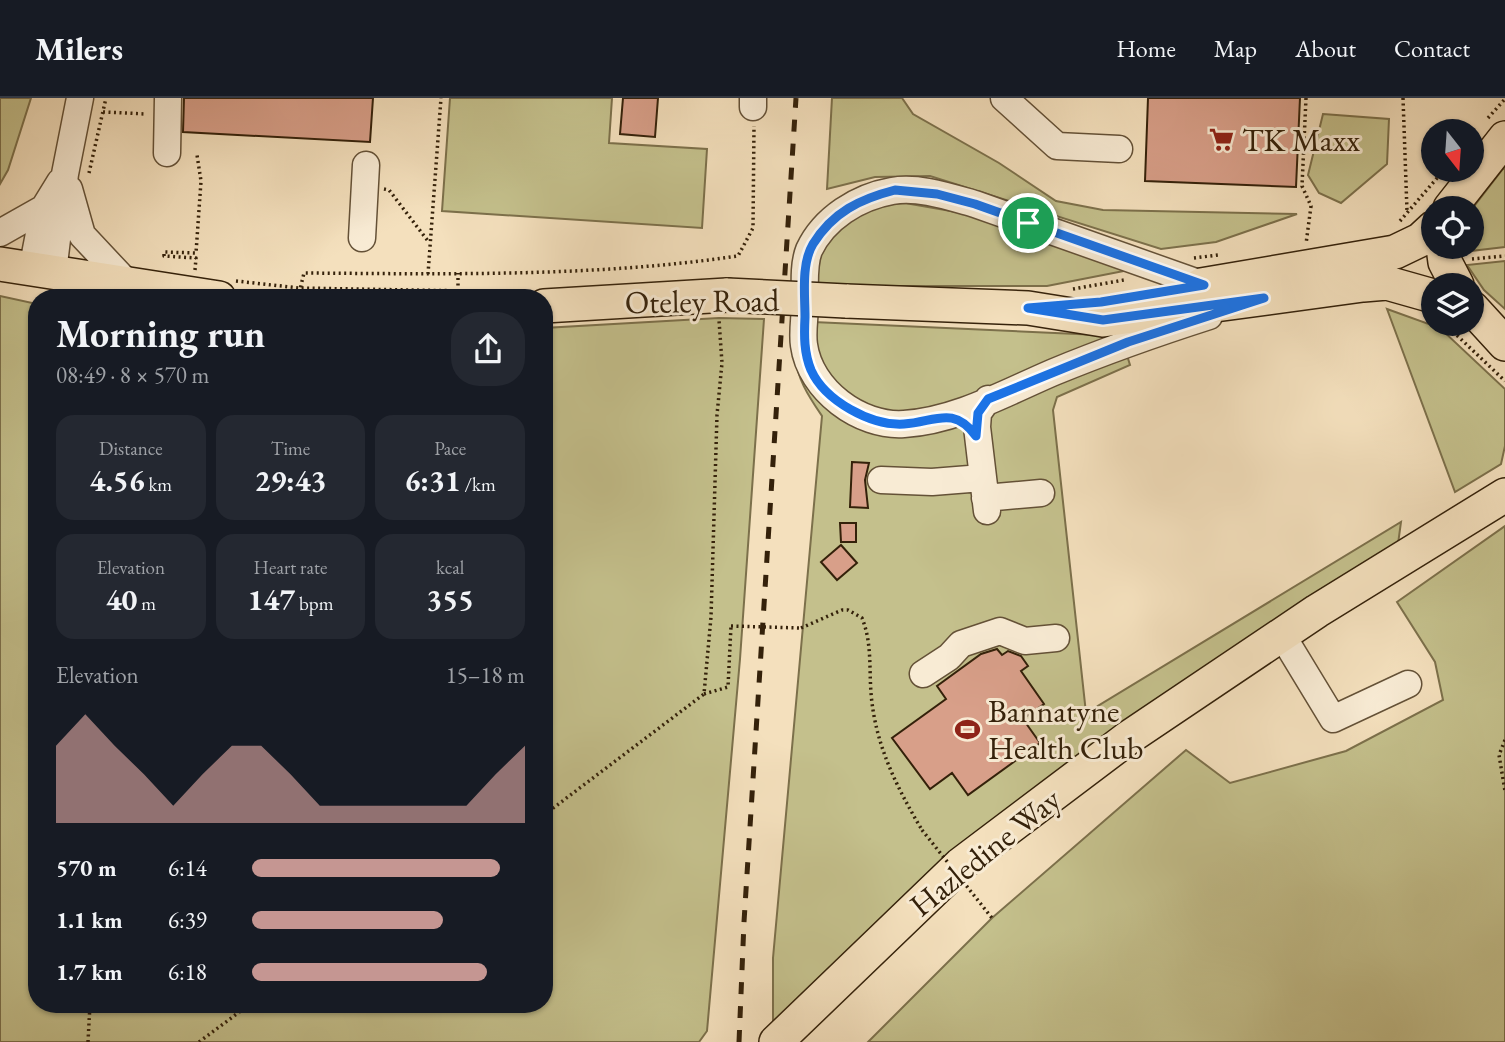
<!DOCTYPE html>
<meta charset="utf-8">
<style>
body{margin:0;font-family:"EB Garamond",serif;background:#242831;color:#f1f3f6;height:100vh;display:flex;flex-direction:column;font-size:26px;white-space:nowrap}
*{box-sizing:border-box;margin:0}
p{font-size:23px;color:#9ea1a6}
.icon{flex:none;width:38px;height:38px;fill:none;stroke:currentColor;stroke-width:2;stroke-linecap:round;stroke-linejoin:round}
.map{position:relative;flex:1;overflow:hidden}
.details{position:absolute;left:28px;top:191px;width:525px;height:724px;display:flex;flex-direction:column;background:#171b24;border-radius:28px;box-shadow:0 2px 5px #0004}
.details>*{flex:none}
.needle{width:46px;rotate:163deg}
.controls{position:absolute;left:1421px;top:21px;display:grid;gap:14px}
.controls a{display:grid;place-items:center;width:63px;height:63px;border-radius:50%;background:#171b24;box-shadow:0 2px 5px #0004;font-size:35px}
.pin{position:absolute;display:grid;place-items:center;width:60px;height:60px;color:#fff;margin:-30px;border:4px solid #fff;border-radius:50%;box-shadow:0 2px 7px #0007}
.round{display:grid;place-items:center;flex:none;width:74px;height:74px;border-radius:28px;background:#242831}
.head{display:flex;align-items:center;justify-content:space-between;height:119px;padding:0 28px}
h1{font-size:38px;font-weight:700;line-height:52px}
.stats{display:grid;grid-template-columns:repeat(3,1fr);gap:10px;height:119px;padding:7px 28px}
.stats div{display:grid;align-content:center;border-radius:18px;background:#242831;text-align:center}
.stats b{font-size:30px;font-weight:700}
.stats small{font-size:19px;font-weight:400}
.stats p{font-size:19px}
.chart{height:196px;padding:14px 28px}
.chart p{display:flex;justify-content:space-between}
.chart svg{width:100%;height:126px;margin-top:7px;fill:#c59692;opacity:.7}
ul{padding:0 28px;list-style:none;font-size:23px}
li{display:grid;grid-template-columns:112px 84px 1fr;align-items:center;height:52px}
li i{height:18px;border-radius:9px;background:#c59692}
header{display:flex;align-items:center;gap:42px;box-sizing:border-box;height:98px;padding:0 35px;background:#171b24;border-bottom:2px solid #363941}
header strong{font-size:33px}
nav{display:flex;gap:38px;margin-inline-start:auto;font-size:24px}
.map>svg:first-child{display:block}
.green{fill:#c4c08c;stroke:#7c704b;stroke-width:2}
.building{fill:#d89f89;stroke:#34210a;stroke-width:2}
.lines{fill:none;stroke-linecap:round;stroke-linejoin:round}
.minor-casing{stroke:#645137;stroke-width:29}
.major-casing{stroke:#34210a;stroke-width:36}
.path{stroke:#34210a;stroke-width:3.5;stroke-dasharray:2 3.5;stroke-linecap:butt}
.minor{stroke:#f8ebd4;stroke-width:26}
.major{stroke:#f4e0bd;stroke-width:33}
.rail{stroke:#34210a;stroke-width:5;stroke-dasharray:12 12;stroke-linecap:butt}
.major-bridge-casing{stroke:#34210a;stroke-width:36;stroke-linecap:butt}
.path-bridge{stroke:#34210a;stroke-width:3.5;stroke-dasharray:2 3.5;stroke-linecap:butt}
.major-bridge{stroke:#f4e0bd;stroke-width:33}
.route-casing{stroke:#fff;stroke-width:14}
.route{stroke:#1a73e8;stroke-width:9}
.labels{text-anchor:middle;stroke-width:6;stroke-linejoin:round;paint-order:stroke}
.poi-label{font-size:32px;fill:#34210a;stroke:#f8ebd4;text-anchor:start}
.street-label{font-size:32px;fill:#34210a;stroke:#f8ebd4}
</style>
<header>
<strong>Milers</strong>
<nav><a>Home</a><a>Map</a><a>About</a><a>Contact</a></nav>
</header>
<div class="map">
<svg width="1505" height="944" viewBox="0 0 1505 944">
<rect width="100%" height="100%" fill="#f4e0bd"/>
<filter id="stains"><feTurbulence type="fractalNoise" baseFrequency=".00286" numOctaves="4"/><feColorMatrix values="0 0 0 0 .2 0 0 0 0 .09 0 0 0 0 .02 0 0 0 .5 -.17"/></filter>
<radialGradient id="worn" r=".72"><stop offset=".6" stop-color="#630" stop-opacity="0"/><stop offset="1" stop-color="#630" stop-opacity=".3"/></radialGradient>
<path class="green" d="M 0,0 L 31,0 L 8,72 L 0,86 Z
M 450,0 L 612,0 L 609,45 L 707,51 L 702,130 L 442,113 Z
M 832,0 L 902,0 L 913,16 L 999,65 L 1056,103 L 1103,112 L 1297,116 L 1216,144 L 1161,151 L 930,78 L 875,79 L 827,91 Z
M 1323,16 L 1389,21 L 1387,66 L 1341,105 L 1319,95 L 1308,77 Z
M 1505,68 L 1505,149 L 1462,154 L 1463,149 L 1472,149 L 1472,111 Z
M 905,105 L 968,116 L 1134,171 L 1047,188 L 811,188 L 819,147 L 870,108 Z
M 1505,163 L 1505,211 L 1484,192 L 1467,167 Z
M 0,198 L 37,206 L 37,906 L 544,906 L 544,230 L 719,220 L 764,221 L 740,561 L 707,933 L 699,944 L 0,944 Z
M 1387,211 L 1440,230 L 1505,291 L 1505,348 L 1501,366 L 1455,394 Z
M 813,224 L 1121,238 L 1130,267 L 1057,299 L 1053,312 L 1086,615 L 1401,424 L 1398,446 L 773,931 L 773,860 L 822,318 C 811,302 793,276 797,255 C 798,245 809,233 813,224 Z
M 1505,428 L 1505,944 L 868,944 L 992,820 L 1186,652 L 1230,685 L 1346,653 L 1443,602 L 1435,564 L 1397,504 Z"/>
<path class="building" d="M 184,0 L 373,0 L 370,44 L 183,34 Z
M 623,0 L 658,0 L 655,39 L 620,36 Z
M 1148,0 L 1300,0 L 1296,89 L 1145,83 Z
M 852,364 L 869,365 L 865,382 L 868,410 L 850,409 Z
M 840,425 L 856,425 L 856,444 L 841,444 Z
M 841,447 L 857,465 L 837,482 L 821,464 Z
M 997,551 L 1002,557 L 1008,553 L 1021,558 L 1028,568 L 1021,573 L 1044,606 L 1023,621 L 1040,645 L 968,697 L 952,675 L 930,691 L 892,640 L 946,601 L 937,588 L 981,556 Z"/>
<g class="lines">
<defs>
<path id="minor" d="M 1004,0 L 1057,48 L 1119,51
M 753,9 L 753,0
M 167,55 L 168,0
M 69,91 L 82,137 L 128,186
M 0,135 L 44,110
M 362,140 L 366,67
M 32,172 L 44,110 L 60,84
M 53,174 L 65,76 L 80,0
M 1204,187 L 975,106 C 950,99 918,88 892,93 C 858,99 824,120 809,152 C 803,167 805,189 805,205 C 805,219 802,234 804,247 C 810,292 860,329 904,326 C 956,323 1007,294 1054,274 C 1105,253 1156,235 1209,218
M 881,382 L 932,384 L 982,380
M 985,400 L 1041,395
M 987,413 L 977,329 L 978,315 L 988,301
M 1282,537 L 1333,621 L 1408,586
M 923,576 L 949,559 L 961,546 L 1000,533 L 1025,543 L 1056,540"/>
<path id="major" d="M 1450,110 L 1505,40
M 1443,149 L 1445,164 L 1457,187
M 0,166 L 219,200
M 1201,187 L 1395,154 L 1420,142 L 1433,130
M 846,203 L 1028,210 L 1103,222 L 1363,187 L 1387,185 L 1433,198
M 544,208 L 727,197
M 1472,210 L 1505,246
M 776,944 L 961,766 L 1128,640 L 1317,513 L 1505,397"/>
</defs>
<use href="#minor" class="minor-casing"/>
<use href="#major" class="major-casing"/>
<path class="path" d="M 1306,0 L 1302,88 L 1311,108 L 1306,146
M 1403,0 L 1407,113
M 103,14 L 146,16
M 1488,20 L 1505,1
M 89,75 L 106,0
M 384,91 L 389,92 L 428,143
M 1400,123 L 1444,72
M 1194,160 L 1218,157
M 1472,161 L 1505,158
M 195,172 L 196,160 L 164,158 L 164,154 L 196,155 L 201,83 L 197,57
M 428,176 L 441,0
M 236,183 L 299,190 L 525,194
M 1073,191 L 1124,182
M 458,193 L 458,175
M 298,200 L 304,175 C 448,176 595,179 738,158 L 753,130 L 754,28
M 1445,226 L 1505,283
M 801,530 L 842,512 L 848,512 L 862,520 C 872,545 869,568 871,595 C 875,646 896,688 922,732
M 704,596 L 728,589 L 731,528
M 1505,642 L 1499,657 L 1505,693
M 544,717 L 704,596 L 711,519 L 717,317 L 722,265 L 719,222
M 88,944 L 90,906
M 199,944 L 250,906"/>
<use href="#minor" class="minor"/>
<use href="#major" class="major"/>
<path class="rail" d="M 739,944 L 744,824 L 796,0"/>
<defs>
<path id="major-bridge" d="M 727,197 L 846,203"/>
</defs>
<use href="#major-bridge" class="major-bridge-casing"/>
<path class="path-bridge" d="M 731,528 L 801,530
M 922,732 L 992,820"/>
<use href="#major-bridge" class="major-bridge"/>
</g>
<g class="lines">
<defs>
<path id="route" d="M 895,92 L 937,96 L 975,106 L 1204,187 L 1101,204 L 1028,210 L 1103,222 L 1264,200 L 1128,244 L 988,301 L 978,315 L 976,338 C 953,307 935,324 904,326 C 871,328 825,303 811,272 C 804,255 804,238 805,219 C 805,197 801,166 813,146 C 833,114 860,101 895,92 Z"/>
</defs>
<use href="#route" class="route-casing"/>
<use href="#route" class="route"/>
</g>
<defs>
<symbol id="supermarket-bare" viewBox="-9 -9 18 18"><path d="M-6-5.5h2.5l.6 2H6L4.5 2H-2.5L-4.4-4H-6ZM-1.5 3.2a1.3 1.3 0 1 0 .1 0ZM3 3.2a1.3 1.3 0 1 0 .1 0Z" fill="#8f2418" stroke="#f8ebd4" stroke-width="2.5" paint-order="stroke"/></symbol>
<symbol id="stadium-bare" viewBox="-9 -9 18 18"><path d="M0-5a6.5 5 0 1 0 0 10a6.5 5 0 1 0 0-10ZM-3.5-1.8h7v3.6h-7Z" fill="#8f2418" stroke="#f8ebd4" stroke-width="2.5" paint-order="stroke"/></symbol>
</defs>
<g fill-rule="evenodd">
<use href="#supermarket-bare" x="1204" y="24" width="35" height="35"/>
<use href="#stadium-bare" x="950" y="614" width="35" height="35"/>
</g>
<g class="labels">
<g class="poi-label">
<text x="1242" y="53">TK Maxx</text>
<text x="988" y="624">Bannatyne<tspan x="988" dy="37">Health Club</tspan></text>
</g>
<g class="street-label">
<text transform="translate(702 203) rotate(-1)" y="11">Oteley Road</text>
<text transform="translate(985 754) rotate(-39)" y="11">Hazledine Way</text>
</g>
</g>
<rect width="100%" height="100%" filter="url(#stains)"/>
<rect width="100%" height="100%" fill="url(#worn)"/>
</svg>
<div class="controls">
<a><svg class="needle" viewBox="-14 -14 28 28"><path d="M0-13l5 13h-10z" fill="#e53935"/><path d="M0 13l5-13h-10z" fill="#9ea1a6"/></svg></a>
<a><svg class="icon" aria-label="locate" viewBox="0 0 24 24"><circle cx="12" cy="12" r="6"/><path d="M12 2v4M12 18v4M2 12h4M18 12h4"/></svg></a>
<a><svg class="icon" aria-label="layers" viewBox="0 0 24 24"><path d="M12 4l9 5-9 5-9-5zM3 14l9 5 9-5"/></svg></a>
</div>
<div class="pin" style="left:1028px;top:125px;background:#1e9e55"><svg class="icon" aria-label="arrive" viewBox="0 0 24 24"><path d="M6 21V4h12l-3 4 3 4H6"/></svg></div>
<section class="details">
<div class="head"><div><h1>Morning run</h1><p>08:49 · 8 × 570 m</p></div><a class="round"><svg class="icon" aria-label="share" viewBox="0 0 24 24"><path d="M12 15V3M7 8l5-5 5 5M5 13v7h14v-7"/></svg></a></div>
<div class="stats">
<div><p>Distance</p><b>4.56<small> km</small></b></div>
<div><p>Time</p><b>29:43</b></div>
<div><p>Pace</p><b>6:31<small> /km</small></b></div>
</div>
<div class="stats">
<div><p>Elevation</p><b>40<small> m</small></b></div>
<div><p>Heart rate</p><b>147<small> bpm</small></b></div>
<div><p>kcal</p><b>355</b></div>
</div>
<div class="chart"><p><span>Elevation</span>15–18 m</p>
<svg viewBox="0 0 160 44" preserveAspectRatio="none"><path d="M0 44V17L10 6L20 17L30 27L40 38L50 27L60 17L70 17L80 27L90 38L100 38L110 38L120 38L130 38L140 38L150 27L160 17V44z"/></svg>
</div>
<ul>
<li><b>570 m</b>6:14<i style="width:91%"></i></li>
<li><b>1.1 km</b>6:39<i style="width:70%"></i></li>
<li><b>1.7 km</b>6:18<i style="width:86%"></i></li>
</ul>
</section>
</div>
